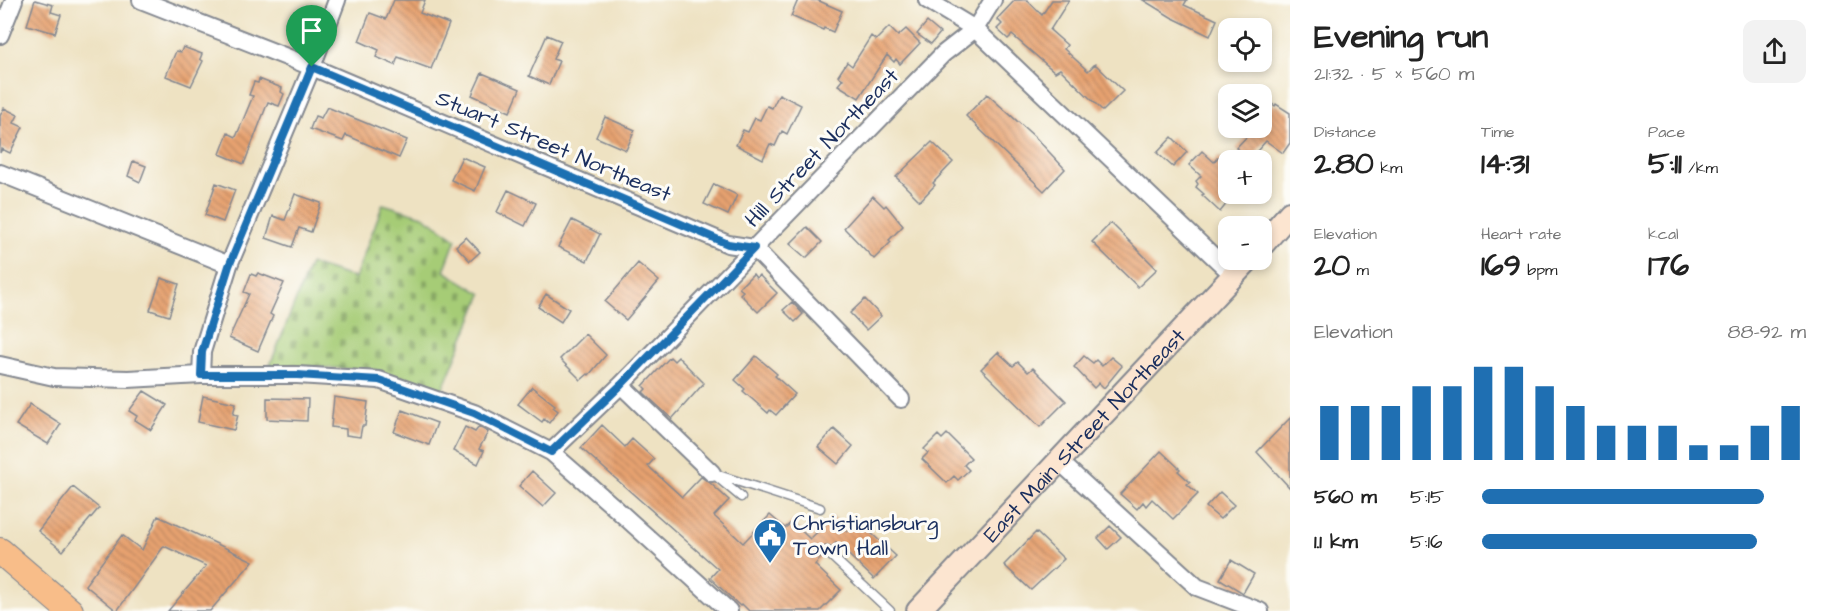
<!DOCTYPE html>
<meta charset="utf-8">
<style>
body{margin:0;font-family:"Architects Daughter",sans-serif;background:#f2f2f2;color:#222;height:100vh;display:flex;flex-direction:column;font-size:22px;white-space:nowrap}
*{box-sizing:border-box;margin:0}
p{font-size:20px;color:#767676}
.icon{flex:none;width:33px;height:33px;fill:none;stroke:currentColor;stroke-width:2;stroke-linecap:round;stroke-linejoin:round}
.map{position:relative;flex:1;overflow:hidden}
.side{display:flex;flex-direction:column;background:#fff;width:540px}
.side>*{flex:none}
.buttons{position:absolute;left:1218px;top:18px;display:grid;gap:12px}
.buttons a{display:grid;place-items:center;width:54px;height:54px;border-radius:12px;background:#fff;box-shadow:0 3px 9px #0003;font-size:30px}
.pin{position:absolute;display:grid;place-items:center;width:51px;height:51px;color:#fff;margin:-62px -26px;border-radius:50% 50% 50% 0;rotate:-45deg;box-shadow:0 0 6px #0007}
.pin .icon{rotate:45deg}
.round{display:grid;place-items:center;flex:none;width:63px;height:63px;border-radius:12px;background:#f2f2f2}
.overview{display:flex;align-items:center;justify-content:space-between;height:102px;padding:0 24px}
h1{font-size:33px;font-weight:700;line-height:45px}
.figures{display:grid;grid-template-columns:repeat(3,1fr);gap:9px;height:102px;padding:6px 24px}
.figures div{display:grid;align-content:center}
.figures b{font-size:30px;font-weight:700}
.figures small{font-size:16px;font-weight:400}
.figures p{font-size:16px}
.chart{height:168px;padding:12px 24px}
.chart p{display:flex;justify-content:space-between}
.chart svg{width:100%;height:108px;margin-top:6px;stroke:#1f6fb2;stroke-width:6}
ul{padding:0 24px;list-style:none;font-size:20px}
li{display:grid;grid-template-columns:96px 72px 1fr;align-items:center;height:45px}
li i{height:15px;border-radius:8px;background:#1f6fb2}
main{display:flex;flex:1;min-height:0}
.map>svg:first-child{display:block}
.cemetery{fill:url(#cemetery-stones);stroke:#607e6a;stroke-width:1.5}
.building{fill:url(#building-back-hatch)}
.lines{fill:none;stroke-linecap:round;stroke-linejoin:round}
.lane-casing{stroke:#848890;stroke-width:11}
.street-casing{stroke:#848890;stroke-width:20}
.secondary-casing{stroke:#848890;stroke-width:26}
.primary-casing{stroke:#848890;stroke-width:28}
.lane{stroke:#fff;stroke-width:8}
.street{stroke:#fff;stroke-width:16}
.secondary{stroke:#fce5d0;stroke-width:22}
.primary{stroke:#f8bd89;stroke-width:26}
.route-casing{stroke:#fff;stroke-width:12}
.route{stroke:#1f6fb2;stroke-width:8}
.labels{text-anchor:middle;stroke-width:6;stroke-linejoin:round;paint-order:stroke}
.street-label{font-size:22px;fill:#1b2f5e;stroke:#fdfcf7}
.poi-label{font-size:22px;fill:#1b2f5e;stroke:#fdfcf7;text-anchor:start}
</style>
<main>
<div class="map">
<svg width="1290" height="611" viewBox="0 0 1290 611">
<defs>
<pattern id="cemetery-stones" width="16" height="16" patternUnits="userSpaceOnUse" patternTransform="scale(1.5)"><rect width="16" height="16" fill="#a6cc76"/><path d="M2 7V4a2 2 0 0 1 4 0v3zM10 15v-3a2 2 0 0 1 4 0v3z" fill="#86a664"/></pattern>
<pattern id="building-back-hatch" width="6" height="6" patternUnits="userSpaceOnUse" patternTransform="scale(1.5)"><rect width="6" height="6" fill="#e7a270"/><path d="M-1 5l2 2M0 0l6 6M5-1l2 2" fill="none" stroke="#ba845f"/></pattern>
</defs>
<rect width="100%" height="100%" fill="#fdfcf7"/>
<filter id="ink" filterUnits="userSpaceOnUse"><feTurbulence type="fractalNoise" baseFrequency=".0167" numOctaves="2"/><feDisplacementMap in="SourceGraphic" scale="12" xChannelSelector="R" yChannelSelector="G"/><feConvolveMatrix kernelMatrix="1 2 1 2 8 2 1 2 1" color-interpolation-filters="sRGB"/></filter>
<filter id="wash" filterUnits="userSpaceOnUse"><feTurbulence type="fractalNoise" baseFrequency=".008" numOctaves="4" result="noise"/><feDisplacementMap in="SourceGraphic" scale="24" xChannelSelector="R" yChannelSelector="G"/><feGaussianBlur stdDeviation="1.35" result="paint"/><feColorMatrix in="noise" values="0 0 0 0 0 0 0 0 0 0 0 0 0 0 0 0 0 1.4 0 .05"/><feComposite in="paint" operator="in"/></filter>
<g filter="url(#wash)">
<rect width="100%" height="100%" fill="#eee2c2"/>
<path class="cemetery" d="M 383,204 L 423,216 L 456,239 L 444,271 L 482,294 L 441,393 L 375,370 L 308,367 L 269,368 L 310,264 L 355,278 Z"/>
<g id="blocks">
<path class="building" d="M 35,0 L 53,5 L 51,12 L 61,15 L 55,33 L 27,25 Z
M 394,0 L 425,0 L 420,13 L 449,24 L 431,69 L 398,57 L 395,65 L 376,57 L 379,50 L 359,41 L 370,13 L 386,19 Z
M 798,0 L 817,0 L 842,11 L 833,32 L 824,28 L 823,30 L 791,16 Z
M 1015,0 L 1027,0 L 1042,15 L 1052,0 L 1069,0 L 1050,30 L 1067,45 L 1064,49 L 1088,71 L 1095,64 L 1123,91 L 1103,111 L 1060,69 L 1055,72 L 1012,35 L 1008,39 L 997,29 L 1002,24 L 997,19 Z
M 1143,0 L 1187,0 L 1184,5 L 1217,20 L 1210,36 L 1171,17 Z
M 927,22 L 940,33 L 931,44 L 917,34 Z
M 889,27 L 898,36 L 906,29 L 920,43 L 900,64 L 896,59 L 894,62 L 887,55 L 859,98 L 838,85 L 843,79 L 838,76 L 847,62 L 852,66 L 871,36 L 876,40 Z
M 547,35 L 561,41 L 553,59 L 559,61 L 549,85 L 529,76 Z
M 183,47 L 202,54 L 200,59 L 203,61 L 191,86 L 166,76 L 176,51 L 181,52 Z
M 482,73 L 520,89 L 510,112 L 472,95 Z
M 259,79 L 282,88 L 281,92 L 284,94 L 279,106 L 268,102 L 244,164 L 220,154 L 228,133 L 236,137 L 253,96 L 249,95 L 254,82 L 258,83 Z
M 779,94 L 801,105 L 787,134 L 782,131 L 775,146 L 770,144 L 763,159 L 736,145 L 743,130 L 748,132 L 755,118 L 760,120 L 767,106 L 772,108 Z
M 987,94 L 1036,138 L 1065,169 L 1044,191 L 966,116 Z
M 1262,97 L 1275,106 L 1276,104 L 1290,113 L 1290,143 L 1283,153 L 1266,141 L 1249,160 L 1236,148 L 1252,131 L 1247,128 L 1262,128 Z
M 327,107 L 407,140 L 399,158 L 346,135 L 343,141 L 310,129 L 315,116 L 321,118 Z
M 4,108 L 18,115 L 14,123 L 23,127 L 10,153 L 2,149 L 0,153 L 0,116 Z
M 605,117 L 635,130 L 626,150 L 596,137 Z
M 1172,137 L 1187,152 L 1173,167 L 1157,153 Z
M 932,142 L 953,162 L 933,183 L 935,185 L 920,201 L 896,177 Z
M 1202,151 L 1214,162 L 1218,157 L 1228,161 L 1228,202 L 1220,212 L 1202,195 L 1204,194 L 1196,187 L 1198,184 L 1196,181 L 1201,176 L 1189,165 Z
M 462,157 L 485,167 L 475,191 L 451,180 Z
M 133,161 L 146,166 L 140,182 L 128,176 Z
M 216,183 L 235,190 L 223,222 L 205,215 Z
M 714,184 L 737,195 L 728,215 L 704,204 Z
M 508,190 L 536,203 L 525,226 L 497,212 Z
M 295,194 L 321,203 L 311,232 L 299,228 L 292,247 L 266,238 L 273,216 L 285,220 Z
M 873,196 L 884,207 L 886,205 L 903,226 L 889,240 L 891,242 L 874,259 L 844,228 Z
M 572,220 L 600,234 L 587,261 L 558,247 Z
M 1111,223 L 1157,269 L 1138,287 L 1092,242 Z
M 807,227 L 822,242 L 806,258 L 790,244 Z
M 466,237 L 480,252 L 470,261 L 456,246 Z
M 638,263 L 659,281 L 626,320 L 605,302 Z
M 258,273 L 284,283 L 270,314 L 273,316 L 258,351 L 229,338 L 249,294 L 244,292 L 251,274 L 256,276 Z
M 753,274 L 756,278 L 759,275 L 777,293 L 758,312 L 740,294 L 743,291 L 739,288 Z
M 161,278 L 179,284 L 169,316 L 150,310 Z
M 546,294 L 569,309 L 561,322 L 538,307 Z
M 865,299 L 881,316 L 866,330 L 850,313 Z
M 792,302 L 803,314 L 795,322 L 783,310 Z
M 585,334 L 606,355 L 589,375 L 588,374 L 581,380 L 560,359 Z
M 998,352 L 1013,366 L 1018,362 L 1028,372 L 1033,368 L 1066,401 L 1040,427 L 981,369 Z
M 756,356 L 777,374 L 775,376 L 795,394 L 776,415 L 770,410 L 768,413 L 743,391 L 745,389 L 735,380 Z
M 1084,356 L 1093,363 L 1096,360 L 1102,366 L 1111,357 L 1122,366 L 1104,388 L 1099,383 L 1094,388 L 1074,367 Z
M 670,357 L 674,361 L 678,357 L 704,383 L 672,419 L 643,392 L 646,389 L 643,386 Z
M 532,387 L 555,405 L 553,407 L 558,411 L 549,423 L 544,419 L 542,422 L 518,404 Z
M 144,391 L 167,405 L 151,430 L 135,420 L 137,416 L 129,411 Z
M 203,396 L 236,403 L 233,414 L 238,415 L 234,430 L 198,422 Z
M 334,397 L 368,402 L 365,426 L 362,426 L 360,437 L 346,435 L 346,429 L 331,427 Z
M 267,398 L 308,399 L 307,421 L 267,419 Z
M 30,404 L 61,424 L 48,444 L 16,425 Z
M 402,410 L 437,423 L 429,445 L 394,432 Z
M 1290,418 L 1290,488 L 1257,452 Z
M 602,425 L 625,447 L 632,439 L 654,459 L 648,466 L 682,497 L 701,477 L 710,483 L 729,500 L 714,516 L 743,543 L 770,515 L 785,528 L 792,522 L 810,539 L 833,517 L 847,532 L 858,521 L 896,556 L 874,579 L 836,543 L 831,547 L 825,546 L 821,551 L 822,556 L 815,565 L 841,590 L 820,611 L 749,611 L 742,604 L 740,606 L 710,578 L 718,569 L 581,448 Z
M 465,427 L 475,432 L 479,427 L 488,432 L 479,449 L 484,451 L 478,464 L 453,451 Z
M 834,429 L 853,446 L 838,464 L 818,447 Z
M 947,434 L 971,458 L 964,465 L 969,470 L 958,480 L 954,476 L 947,483 L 922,459 L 928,453 L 924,449 L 938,435 L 942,439 Z
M 1161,451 L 1180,469 L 1178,471 L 1190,482 L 1187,484 L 1198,494 L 1173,519 L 1152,499 L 1146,506 L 1143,502 L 1137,509 L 1120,494 Z
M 532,471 L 556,493 L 543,507 L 519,486 Z
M 73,487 L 99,508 L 63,551 L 38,531 Z
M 1220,492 L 1234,505 L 1220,519 L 1206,507 Z
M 158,516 L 253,561 L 210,611 L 168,611 L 206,566 L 164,546 L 117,611 L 85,585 L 122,535 L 142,550 Z
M 1110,526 L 1121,537 L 1108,549 L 1098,538 Z
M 1036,532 L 1064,559 L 1031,590 L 1004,565 Z
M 1231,560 L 1254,574 L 1243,593 L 1220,579 Z"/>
</g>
</g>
<g filter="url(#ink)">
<use href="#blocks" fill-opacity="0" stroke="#848890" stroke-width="1.5"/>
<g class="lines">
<defs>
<path id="lane" d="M 712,473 L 820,508
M 717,477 L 741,497
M 827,552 L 890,611"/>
<path id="street" d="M 141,0 L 312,67 L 728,244 L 754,248 L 901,399
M 927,0 L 975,29 L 1234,276
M 0,35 L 14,0
M 0,173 L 229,265
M 0,365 L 54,377 L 128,379 L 201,375 L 297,375 L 379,380 L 474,413 L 551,452 L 613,506 L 729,611
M 201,375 L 202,352 L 229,265 L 312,67 L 337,0
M 621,385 L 712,473
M 551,452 L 621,385 L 943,54 L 975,29 L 993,0
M 1059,461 L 1197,587 L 1260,611"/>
<g id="secondary">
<path d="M 1262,245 L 1290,213"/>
<path id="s1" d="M 918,611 L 1248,260"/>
</g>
<path id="primary" d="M 0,551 L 70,611"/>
</defs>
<use href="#lane" class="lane-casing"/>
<use href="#street" class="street-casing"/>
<use href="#secondary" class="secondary-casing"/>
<use href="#primary" class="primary-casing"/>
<use href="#lane" class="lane"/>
<use href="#street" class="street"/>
<use href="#secondary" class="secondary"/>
<use href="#primary" class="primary"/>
</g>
</g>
<g class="lines" filter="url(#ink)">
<defs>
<path id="route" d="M 312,67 L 728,244 L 754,248 L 621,385 L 551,452 L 474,413 L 379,380 L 297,375 L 201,375 L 202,352 L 229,266 Z"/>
</defs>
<use href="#route" class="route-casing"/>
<use href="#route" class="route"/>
</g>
<defs>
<symbol id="civic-pin" viewBox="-11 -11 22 30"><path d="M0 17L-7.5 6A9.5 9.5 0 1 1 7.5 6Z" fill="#1f6fb2" stroke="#fdfcf7"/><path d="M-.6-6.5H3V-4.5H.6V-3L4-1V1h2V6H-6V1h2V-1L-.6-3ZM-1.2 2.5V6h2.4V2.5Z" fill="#fff"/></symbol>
</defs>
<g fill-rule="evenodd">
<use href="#civic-pin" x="751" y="516" width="38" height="52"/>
</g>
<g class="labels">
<g class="street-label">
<text transform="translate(554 145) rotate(23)" y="8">Stuart Street Northeast</text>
<text transform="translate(821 147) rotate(-46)" y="8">Hill Street Northeast</text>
<text dy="8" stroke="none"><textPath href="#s1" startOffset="242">East Main Street Northeast</textPath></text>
</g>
<g class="poi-label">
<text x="793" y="530">Christiansburg<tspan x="793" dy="25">Town Hall</tspan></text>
</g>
</g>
</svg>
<div class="buttons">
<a><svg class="icon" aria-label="locate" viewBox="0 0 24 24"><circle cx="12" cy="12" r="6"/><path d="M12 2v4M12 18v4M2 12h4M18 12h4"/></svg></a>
<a><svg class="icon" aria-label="layers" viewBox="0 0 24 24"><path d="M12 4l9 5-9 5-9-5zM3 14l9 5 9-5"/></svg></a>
<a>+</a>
<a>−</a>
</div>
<div class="pin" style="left:312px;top:67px;background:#1e9e55"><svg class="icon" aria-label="arrive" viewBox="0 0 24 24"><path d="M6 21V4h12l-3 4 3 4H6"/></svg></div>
</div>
<section class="side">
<div class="overview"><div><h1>Evening run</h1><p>21:32 · 5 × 560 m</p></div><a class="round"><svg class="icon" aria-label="share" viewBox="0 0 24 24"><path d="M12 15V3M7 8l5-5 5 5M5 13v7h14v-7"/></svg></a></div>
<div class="figures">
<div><p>Distance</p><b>2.80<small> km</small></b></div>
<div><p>Time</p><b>14:31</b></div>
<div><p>Pace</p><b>5:11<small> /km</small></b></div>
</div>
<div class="figures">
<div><p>Elevation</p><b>20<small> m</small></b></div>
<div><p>Heart rate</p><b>169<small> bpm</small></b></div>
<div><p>kcal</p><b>176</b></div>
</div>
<div class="chart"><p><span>Elevation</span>88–92 m</p>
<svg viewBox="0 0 160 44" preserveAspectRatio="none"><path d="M5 44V22M15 44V22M25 44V22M35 44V14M45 44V14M55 44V6M65 44V6M75 44V14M85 44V22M95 44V30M105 44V30M115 44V30M125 44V38M135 44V38M145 44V30M155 44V22"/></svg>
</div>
<ul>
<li><b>560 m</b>5:15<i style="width:87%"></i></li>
<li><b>1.1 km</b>5:16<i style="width:85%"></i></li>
</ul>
</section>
</main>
